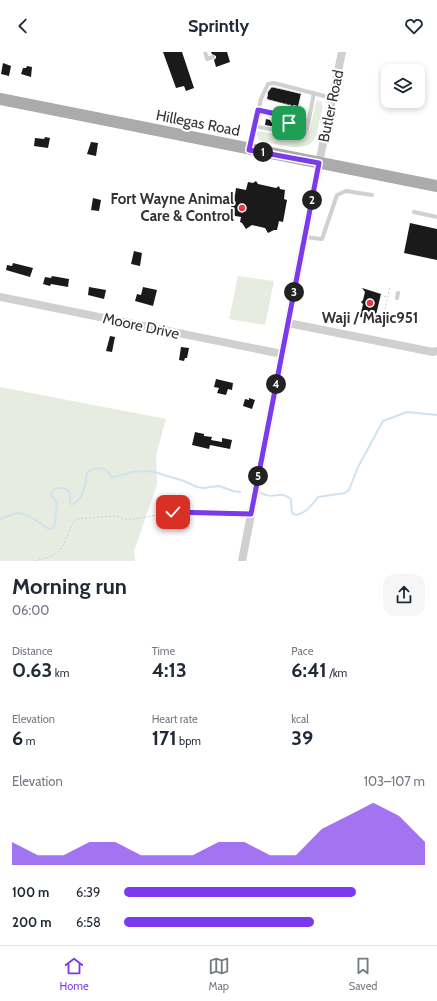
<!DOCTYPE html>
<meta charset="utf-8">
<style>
body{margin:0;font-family:Cabin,sans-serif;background:#f6f6f7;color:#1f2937;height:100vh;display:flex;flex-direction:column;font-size:15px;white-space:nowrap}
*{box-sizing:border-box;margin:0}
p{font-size:13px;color:#747a83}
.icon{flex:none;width:22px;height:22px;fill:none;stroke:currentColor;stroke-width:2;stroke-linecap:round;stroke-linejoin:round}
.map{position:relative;height:509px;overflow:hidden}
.details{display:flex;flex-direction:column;background:#fff;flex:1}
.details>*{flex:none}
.controls{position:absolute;left:381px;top:12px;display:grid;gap:8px}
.controls a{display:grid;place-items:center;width:44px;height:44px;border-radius:8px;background:#fff;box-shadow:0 2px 6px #0003;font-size:20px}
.pin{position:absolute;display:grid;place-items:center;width:34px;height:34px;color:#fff;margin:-17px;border-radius:8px;box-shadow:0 2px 6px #0006}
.km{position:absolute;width:20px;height:20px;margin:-10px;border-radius:50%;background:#222;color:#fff;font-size:11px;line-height:20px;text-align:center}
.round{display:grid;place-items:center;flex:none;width:42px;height:42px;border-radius:12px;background:#f6f6f7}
.headline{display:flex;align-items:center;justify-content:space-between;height:68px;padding:0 12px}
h1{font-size:22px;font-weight:700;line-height:30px}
.stats{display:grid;grid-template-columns:repeat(3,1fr);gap:6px;height:68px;padding:4px 12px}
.stats div{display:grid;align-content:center}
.stats b{font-size:20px;font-weight:700}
.stats small{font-size:11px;font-weight:400}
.stats p{font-size:11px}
.chart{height:112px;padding:8px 12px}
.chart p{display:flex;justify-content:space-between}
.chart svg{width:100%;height:72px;margin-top:4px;fill:#7c3aed;opacity:.7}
ul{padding:0 12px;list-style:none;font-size:13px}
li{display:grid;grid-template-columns:64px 48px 1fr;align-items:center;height:30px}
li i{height:10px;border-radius:5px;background:#7c3aed}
header{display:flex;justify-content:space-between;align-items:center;height:52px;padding:0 12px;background:#fff;font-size:18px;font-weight:700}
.menu{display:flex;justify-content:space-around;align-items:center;height:56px;border-top:1px solid #e0e1e3;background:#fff;font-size:11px;color:#747a83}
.menu a{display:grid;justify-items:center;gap:2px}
.menu .current{color:#7c3aed}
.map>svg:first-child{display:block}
.green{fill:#e6ecdf}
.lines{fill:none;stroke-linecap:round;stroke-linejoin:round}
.stream{stroke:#cfe2ee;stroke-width:2}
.building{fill:#1a1a1a}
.path{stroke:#cdcdcd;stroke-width:1;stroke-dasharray:2 2;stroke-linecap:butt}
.lane{stroke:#d0d0d0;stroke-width:4}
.street{stroke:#d0d0d0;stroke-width:8}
.primary{stroke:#ababab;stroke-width:12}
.route-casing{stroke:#fff;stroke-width:8}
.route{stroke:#7c3aed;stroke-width:5}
.poi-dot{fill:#e63946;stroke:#fff;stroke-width:1.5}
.labels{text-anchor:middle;stroke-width:4;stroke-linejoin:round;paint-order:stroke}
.street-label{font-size:15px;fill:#333;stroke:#fff}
.poi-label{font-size:15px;font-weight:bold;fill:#333;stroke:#fff;text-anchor:end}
</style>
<header><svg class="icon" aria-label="back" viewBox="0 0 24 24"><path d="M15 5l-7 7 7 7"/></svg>Sprintly<svg class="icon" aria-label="heart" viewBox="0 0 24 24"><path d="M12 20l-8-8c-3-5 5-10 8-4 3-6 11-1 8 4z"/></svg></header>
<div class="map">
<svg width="437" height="509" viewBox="0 0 437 509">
<rect width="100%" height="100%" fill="#fff"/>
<path class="green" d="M 317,48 L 321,49 C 324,55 321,64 319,70 C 318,76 317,83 314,88 C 305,102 272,91 259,88 L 256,81 L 258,79 L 296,86 L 304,85 L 310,77 L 316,50 Z
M 238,224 L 274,229 L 265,273 L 229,267 Z
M 0,335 L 166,367 L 156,403 L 157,433 L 134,499 L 135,509 L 0,509 Z"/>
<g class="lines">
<path class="stream" d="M 261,441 C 276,449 278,437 291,447 L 292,461 L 296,463 C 306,461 312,453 318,445 L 345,441 L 349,438 L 358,415 L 383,369 L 407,360 L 437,363
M 0,467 C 6,466 12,461 18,461 C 31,462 39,472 49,477 L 53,476 C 57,468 55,460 57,452 L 51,442 C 53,434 60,436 66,437 L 70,441 L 70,450 L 72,453 C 85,445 85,434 87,421 C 95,414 107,414 111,425 L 115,425 L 132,420 L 151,419 L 184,429 L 197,435 L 203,436 L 219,434 L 233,439 L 240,440"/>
</g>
<path class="building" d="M 163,0 L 182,0 L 194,36 L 186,39 L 184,34 L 176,36 Z
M 211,0 L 227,0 L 230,10 L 216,15 L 214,8 L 216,6 L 216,4 L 212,2 Z
M 3,11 L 11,14 L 9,24 L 1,22 Z
M 27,14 L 32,15 L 31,25 L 21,22 L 23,16 L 26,16 Z
M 272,35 L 301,42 L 298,54 L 293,53 L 293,54 L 267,47 L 268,40 Z
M 266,67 L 270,68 L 272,71 L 277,69 L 277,72 L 279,73 L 282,73 L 283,70 L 286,71 L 288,74 L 292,72 L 295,73 L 297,76 L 300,76 L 301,74 L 304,74 L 304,76 L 300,79 L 265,73 Z
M 45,85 L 50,86 L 48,96 L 34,94 L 35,86 L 44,87 Z
M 91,90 L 98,91 L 96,104 L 87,102 Z
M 256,129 L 258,132 L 276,136 L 279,134 L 280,137 L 285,138 L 284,147 L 287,148 L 283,170 L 279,169 L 277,178 L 274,178 L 268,181 L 265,176 L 252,173 L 246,177 L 242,171 L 240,170 L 241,165 L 230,163 L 233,142 L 235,143 L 236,136 L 246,138 L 248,130 L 253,131 Z
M 93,146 L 101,148 L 99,159 L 91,158 Z
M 410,171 L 437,177 L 437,208 L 404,201 Z
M 134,199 L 142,201 L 140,214 L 131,212 Z
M 13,211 L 33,216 L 30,225 L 6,218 L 7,213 L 12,214 Z
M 52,224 L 69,227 L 68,235 L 51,232 L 50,234 L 43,232 L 45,225 L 51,226 Z
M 89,235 L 106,238 L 104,247 L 88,243 Z
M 143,235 L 157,238 L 153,254 L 135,249 L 137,242 L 141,243 Z
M 362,236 L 381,242 L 375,267 L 366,265 L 365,270 L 362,265 L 356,264 L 361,261 L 363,252 L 361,250 L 363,248 L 365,240 Z
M 110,284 L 115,285 L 112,300 L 106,299 Z
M 181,295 L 189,296 L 187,306 L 185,306 L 184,309 L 179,308 Z
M 216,327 L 233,331 L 232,338 L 228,337 L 226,343 L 217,341 L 219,336 L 214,335 Z
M 249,346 L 255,348 L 252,357 L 243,354 L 245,347 L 249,348 Z
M 195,380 L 204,382 L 204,384 L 212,385 L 211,388 L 222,390 L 222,386 L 232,388 L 230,397 L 210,393 L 209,397 L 192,393 Z"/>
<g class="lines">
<path class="path" d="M 272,35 L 301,41 L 299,55 L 267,48 L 268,38 Z
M 380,244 L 387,245
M 361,265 L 361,268 L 381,272
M 381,277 L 390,234
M 35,509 C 42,507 52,505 58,500 C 67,491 68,476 76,467 L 115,464 L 129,468 L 173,460 L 244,462"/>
<path class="lane" d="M 205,0 L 207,7 L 213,5
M 258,58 L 309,69
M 273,68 L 274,62
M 280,70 L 281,63
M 289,71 L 290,65
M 298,73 L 299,67
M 254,74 L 300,83 L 304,82 L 307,77 L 314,41
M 250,96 L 261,47 L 268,32 L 274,31 L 332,46
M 414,160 L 437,165
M 304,185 L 322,187 L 337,143 L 346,139 L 372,143
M 397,246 L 398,241"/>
<path class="street" d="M 0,245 L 282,302
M 288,271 L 433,300 L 437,299
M 242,509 L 319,111 L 342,0"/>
<path class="primary" d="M 0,47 L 437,134"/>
</g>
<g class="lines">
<defs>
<path id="route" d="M 173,460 L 251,462 L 319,111 L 249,98 L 258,58 L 290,65 L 289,71"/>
</defs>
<use href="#route" class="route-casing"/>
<use href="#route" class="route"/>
</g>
<g class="poi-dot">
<circle cx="242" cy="156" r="4"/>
<circle cx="370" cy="251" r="4"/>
</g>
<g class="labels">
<g class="street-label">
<text transform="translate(331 54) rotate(-78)" y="5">Butler Road</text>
<text transform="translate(198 71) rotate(11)" y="5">Hillegas Road</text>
<text transform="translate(141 274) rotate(12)" y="5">Moore Drive</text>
</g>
<g class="poi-label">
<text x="234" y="152">Fort Wayne Animal<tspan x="234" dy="17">Care &amp; Control</tspan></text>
<text x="370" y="271" text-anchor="middle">Waji / Majic951</text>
</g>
</g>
</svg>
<div class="controls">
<a><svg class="icon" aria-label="layers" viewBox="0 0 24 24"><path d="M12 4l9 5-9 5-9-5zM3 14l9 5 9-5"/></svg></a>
</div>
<div class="pin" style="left:289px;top:71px;background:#1e9e55"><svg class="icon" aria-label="arrive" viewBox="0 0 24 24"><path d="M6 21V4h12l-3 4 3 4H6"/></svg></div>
<div class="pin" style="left:173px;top:460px;background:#d93025"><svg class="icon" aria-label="check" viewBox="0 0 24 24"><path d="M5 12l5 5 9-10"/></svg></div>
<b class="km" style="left:263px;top:100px">1</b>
<b class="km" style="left:312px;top:148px">2</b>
<b class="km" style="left:294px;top:240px">3</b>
<b class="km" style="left:276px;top:332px">4</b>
<b class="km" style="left:258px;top:424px">5</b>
</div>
<section class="details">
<div class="headline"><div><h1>Morning run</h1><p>06:00</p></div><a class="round"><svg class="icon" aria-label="share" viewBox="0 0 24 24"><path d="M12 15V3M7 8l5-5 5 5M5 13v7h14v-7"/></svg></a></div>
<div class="stats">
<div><p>Distance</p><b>0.63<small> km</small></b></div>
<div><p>Time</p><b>4:13</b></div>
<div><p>Pace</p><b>6:41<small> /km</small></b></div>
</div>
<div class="stats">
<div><p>Elevation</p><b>6<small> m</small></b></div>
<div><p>Heart rate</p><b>171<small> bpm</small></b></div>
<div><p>kcal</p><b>39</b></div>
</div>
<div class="chart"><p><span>Elevation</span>103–107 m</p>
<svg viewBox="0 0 160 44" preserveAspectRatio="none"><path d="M0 44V30L10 38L20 38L30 30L40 30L50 38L60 38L70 38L80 30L90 30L100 38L110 38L120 22L130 14L140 6L150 14L160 30V44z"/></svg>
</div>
<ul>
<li><b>100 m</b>6:39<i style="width:77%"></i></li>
<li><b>200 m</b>6:58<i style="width:63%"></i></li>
</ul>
</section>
<nav class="menu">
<a class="current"><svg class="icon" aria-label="home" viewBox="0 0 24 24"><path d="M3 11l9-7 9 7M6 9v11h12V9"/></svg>Home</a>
<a><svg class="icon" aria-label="map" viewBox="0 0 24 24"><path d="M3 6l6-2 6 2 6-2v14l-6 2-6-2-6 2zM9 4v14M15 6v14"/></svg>Map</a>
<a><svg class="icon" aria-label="saved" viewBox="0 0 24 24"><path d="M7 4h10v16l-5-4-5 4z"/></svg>Saved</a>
</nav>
